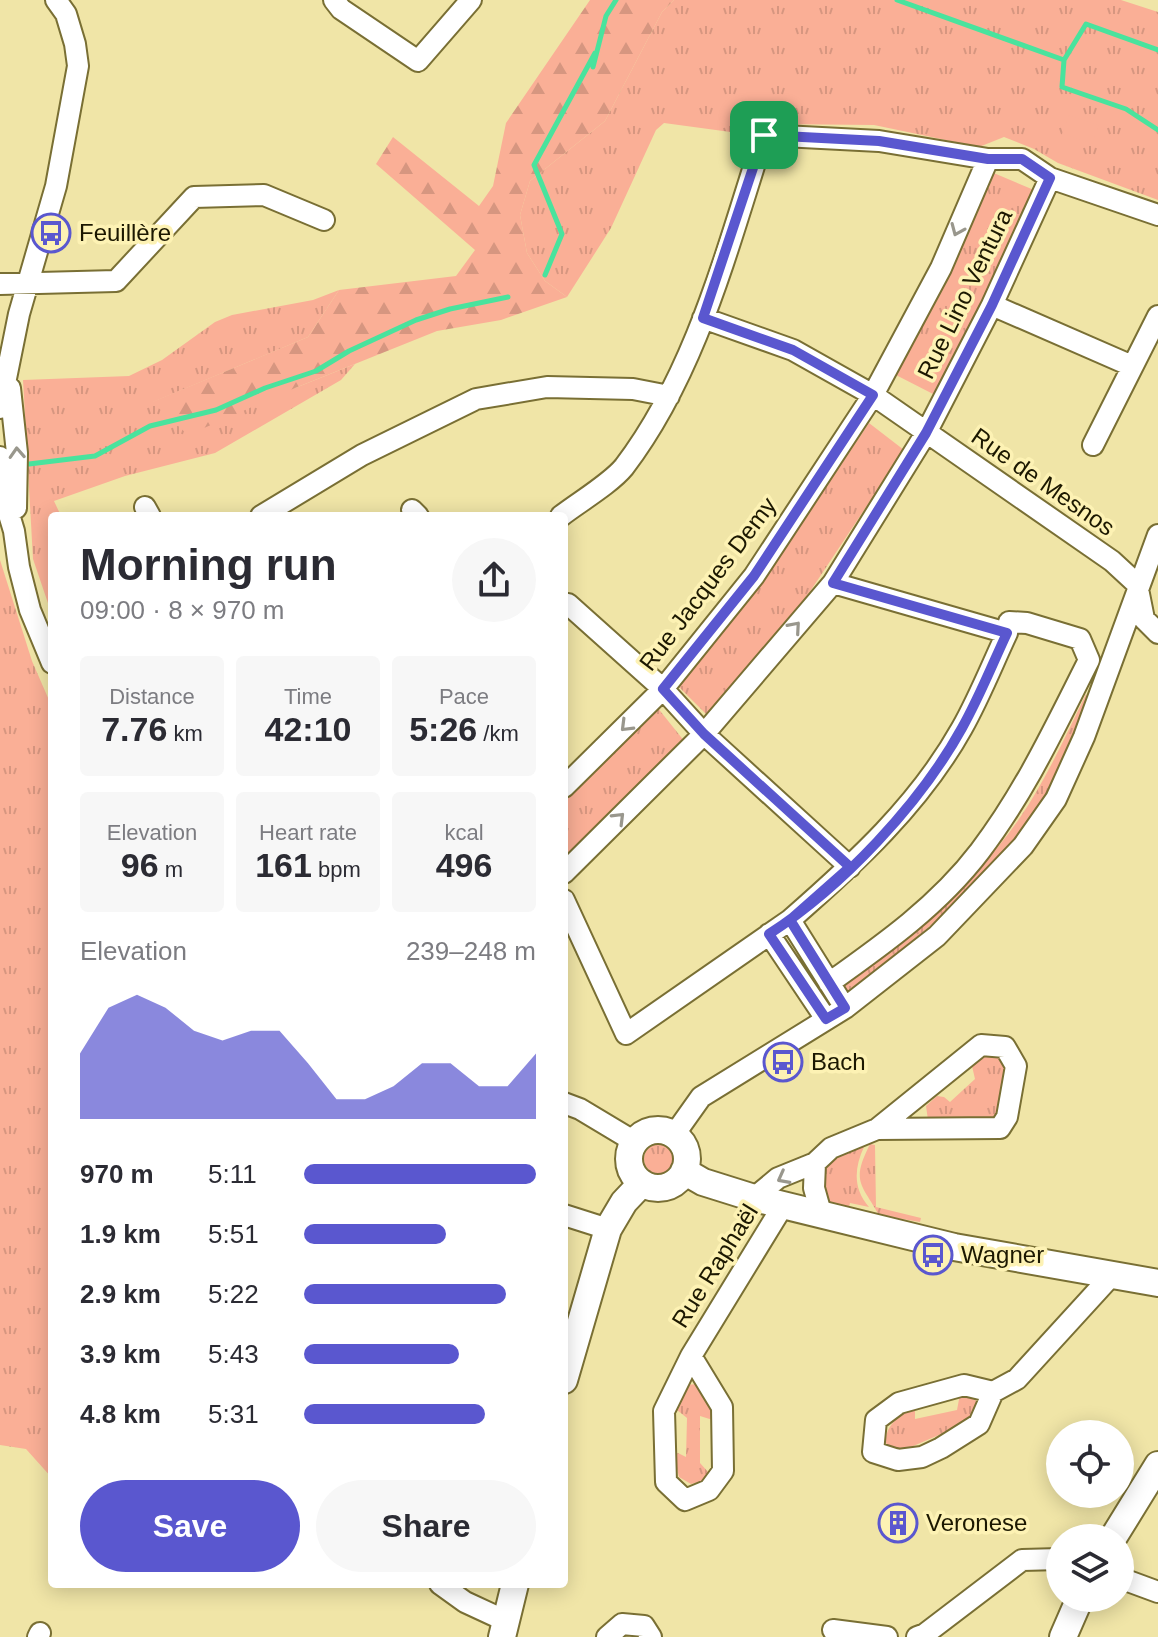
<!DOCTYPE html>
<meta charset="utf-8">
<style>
body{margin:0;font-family:Helvetica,sans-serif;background:#f7f7f7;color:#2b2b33;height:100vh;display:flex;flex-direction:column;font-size:30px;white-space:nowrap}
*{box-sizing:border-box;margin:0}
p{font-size:26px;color:#7c7c81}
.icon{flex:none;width:44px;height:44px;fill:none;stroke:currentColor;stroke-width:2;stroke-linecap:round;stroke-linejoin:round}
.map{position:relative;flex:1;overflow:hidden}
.details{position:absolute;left:48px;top:512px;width:520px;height:1076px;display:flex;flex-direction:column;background:#fff;border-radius:8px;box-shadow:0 4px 20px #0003}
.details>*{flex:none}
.tools{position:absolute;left:1046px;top:1420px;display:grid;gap:16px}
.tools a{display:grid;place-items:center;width:88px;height:88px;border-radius:50%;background:#fff;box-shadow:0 4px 20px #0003;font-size:40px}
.pin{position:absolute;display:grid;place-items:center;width:68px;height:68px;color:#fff;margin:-34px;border-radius:16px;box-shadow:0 4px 12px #0006}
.round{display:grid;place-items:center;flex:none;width:84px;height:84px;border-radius:42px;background:#f7f7f7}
.summary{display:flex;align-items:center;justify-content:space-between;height:136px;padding:0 32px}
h1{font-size:44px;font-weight:700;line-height:60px}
.stats{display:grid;grid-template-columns:repeat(3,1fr);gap:12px;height:136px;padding:8px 32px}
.stats div{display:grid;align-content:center;border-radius:8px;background:#f7f7f7;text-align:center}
.stats b{font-size:34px;font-weight:700}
.stats small{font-size:22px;font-weight:400}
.stats p{font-size:22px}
.chart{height:224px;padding:16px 32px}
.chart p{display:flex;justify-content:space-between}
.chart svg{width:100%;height:144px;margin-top:8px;fill:#5a57cf;opacity:.7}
.button{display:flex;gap:16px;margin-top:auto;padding:16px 32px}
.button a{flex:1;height:92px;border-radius:48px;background:#5a57cf;color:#fff;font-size:32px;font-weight:700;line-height:92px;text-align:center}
.button a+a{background:#f7f7f7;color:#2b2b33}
ul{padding:0 32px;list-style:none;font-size:26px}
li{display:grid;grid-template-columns:128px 96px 1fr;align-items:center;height:60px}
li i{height:20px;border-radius:10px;background:#5a57cf}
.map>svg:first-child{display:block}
.grass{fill:url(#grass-tufts)}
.forest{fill:url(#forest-firs)}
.green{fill:#faaf96}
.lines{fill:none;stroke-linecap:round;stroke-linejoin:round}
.stream{stroke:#49e39d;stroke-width:5}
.minor-casing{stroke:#796f34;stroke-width:24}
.tertiary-casing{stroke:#796f34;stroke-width:30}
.minor{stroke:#fff;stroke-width:20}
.tertiary{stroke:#fff;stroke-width:26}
.oneway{stroke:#99978d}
.route-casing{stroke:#fff;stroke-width:16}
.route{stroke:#5a57cf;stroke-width:10}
.labels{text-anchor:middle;stroke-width:7;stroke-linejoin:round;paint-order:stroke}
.poi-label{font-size:24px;fill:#1c1801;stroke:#fdf2b4;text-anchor:start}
.street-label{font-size:24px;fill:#1c1801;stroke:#fdf2b4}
</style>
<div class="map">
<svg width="1158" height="1637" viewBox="0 0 1158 1637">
<defs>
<pattern id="grass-tufts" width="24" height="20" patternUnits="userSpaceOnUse" patternTransform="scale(2)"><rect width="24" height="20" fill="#faaf96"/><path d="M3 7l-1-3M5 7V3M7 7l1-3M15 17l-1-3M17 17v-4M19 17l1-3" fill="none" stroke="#d69680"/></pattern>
<pattern id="forest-firs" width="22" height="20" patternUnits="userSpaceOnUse" patternTransform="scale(2)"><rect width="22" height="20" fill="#faaf96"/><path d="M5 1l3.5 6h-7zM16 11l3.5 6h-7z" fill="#d69680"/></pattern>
</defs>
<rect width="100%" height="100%" fill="#f0e5a7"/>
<path class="grass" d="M 674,0 L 1121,0 L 1158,12 L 1158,200 L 1058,163 L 1034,149 L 1004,137 L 979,147 L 874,125 L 769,124 L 738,133 L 664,123 L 656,130 L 611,228 L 567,297 L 545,281 L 527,253 L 520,215 L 530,181 L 605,121 L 662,12 Z
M 989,171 L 1034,190 L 991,288 L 935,395 L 892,373 Z
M 339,290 L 308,337 L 153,402 L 295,388 L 355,364 L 341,380 L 215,453 L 125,476 L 54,501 L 61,516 L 52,516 L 52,615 L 33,559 L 23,380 L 129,376 L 162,360 L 215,322 L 232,315 L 313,300 Z
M 869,423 L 904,450 L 809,593 L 709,717 L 676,684 L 771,569 Z
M 0,560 L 32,661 L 52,707 L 52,1478 L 26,1449 L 0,1445 Z
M 1086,694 L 1088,700 C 1079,724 1071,751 1059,774 C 1010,866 925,934 842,995 L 838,986 C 902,935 972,888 1019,819 C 1046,780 1065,737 1086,694 Z
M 657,707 L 685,742 L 564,859 L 564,796 Z
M 978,1055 L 998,1055 L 1006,1068 L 1003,1108 L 994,1119 L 928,1120 L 926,1106 L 937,1096 L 944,1097 L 950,1102 L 975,1079 L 972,1066 Z
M 862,1143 L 864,1147 C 854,1168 853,1189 869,1207 L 850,1203 L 848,1211 L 836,1209 L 825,1200 L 821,1174 L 833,1157 Z
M644 1159a15 15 0 1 1 30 0a15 15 0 1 1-30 0Z
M 870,1144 L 875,1145 L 876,1207 L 921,1218 L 920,1222 L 879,1215 C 861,1183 851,1182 870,1144 Z
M 696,1384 L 705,1392 L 716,1421 L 700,1416 L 700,1463 L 709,1473 L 703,1481 L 691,1484 L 679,1477 L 674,1456 L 678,1453 L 686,1457 L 687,1418 L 677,1410 L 680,1397 L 688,1385 Z
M 960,1394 L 977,1401 L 979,1406 L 976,1419 L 904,1450 L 889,1447 L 886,1443 C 885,1424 900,1416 915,1406 L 915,1419 L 957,1410 Z"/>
<path class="forest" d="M 590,0 L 674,0 L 662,12 L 605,121 L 530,181 L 520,215 L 527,253 L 545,281 L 567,297 L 501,320 L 437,331 L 295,388 L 188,435 L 152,402 L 308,337 L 339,290 L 456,276 L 475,250 L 376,164 L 393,137 L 479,206 L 493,186 L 506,123 Z"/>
<path class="green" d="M 1069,115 L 1099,125 L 1092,144 L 1062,134 Z"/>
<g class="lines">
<path class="stream" d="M 897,0 L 1064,60
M 1158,50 L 1086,24 L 1064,60 L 1062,87 L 1126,109 L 1158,130
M 545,275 L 562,234 L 534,165 L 595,53 L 593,67 L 606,16 L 616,0
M 29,464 L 95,456 L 150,426 L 216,410 L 265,388 L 316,371 L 349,351 L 416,320 L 450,309 L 508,297"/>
<defs>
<path id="minor" d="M 334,0 L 341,9 L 418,61 L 471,0
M 0,284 L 116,281 L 194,197 L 264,195 L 324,220
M 992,305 L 1132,366
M 703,318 L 793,350 L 873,395 L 1112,561 L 1138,585
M 10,388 L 17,453 L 16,508
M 0,408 L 19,314 L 56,186 L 78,66 L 75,44 L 66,14 L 56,0
M 1093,445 L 1158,316
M 0,457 L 5,501 L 14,531 L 19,567 L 30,610 L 52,663
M 145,507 L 150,516
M 412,510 L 418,516
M 261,516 L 362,455 L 476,399 L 547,387 L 633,389 L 669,396
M 561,516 C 579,502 610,484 624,467 C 697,371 727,248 764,135 L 879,141 L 988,159 L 1022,159 L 1050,178 L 1158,215
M 833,583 L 1007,633
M 1138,589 L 1144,619 L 1158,633
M 564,607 L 568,604 L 663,689 L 704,734 L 850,867
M 564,787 L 663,689 L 754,576 L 873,395 L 941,268 L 988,159
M 564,873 L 704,734 L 833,583 L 926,433 L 992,305 L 1050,178
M 564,900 L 626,1034 L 790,920
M 769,934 L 826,1019
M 829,983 C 884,944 939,905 980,851 C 1025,792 1056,725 1089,660 L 1080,639 L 1027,623 L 1009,622 L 1007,633 C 992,665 979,698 962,728 C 919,805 855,863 790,920 L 845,1008
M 564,1103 L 580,1109 L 635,1142
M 674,1135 L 701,1097 L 845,1008 L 937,936 L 1023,846 L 1056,799 L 1084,737 L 1158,535
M 815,1163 L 814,1188 L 821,1213
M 754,1198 L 778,1178 L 815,1163 L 831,1148 L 877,1129 L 1000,1128 L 1007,1117 L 1016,1066 L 1005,1047 L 981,1045 L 877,1129
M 564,1215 L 608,1229
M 691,1356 L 722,1407 L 723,1471 L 709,1490 L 685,1500 L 666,1482 L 664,1411 L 691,1356 L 784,1204
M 993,1392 L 979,1424 L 941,1448 L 922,1457 L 898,1460 L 873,1452 L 876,1420 L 899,1403 L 964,1385 L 993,1392 L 1017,1379 L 1112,1275
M 1120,1578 L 1158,1592
M 440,1584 L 465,1602 L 506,1621
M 833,1630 L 887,1637
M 38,1637 L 40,1633
M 607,1637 L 622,1624 L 644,1626 L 651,1637
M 917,1637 L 925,1634 L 1022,1560 L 1060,1559"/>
<path id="tertiary" d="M629 1159a29 29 0 1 1 58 0a29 29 0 1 1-58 0Z
M 684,1171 L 703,1182 L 754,1198 L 954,1247 L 1158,1283
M 564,1380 L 608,1229 L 624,1202 L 642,1183
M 1113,1538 L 1158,1465
M 502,1637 L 515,1584
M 1063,1637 L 1080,1598"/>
</defs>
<use href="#minor" class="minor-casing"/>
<use href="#tertiary" class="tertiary-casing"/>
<use href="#minor" class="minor"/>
<use href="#tertiary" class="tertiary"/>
</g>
<defs><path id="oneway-chevron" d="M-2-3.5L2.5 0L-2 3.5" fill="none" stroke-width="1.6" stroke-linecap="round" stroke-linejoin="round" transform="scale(2)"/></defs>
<g class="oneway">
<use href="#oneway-chevron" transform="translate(957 230) rotate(113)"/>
<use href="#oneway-chevron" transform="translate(17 453) rotate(-93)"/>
<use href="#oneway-chevron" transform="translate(795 627) rotate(-49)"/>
<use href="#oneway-chevron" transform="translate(626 726) rotate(135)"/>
<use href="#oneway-chevron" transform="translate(619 818) rotate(-45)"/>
<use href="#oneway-chevron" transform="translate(783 1178) rotate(152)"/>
</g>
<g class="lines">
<defs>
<path id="route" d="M 764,135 L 703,318 L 793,350 L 873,395 L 754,576 L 663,689 L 704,734 L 850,867 L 790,920 L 845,1008 L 826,1019 L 769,934 C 842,887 920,804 962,728 C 979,698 992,665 1007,633 L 833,583 L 926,433 L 992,305 L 1050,178 L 1022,159 L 988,159 L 879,141 L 764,135"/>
</defs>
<use href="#route" class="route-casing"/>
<use href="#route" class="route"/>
</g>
<defs>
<symbol id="bus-ring" viewBox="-11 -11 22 22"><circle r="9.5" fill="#fdf2b4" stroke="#5a57cf" stroke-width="1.5"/><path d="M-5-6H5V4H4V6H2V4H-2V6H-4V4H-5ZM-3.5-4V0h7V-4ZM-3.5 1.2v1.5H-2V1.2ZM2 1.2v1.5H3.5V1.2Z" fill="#5a57cf"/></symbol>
<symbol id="building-ring" viewBox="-11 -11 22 22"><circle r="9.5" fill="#fdf2b4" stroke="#5a57cf" stroke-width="1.5"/><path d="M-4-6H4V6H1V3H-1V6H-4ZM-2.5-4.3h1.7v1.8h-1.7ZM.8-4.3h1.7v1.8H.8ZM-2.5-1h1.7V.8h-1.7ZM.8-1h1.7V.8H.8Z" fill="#5a57cf"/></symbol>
</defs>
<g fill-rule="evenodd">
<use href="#bus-ring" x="29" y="211" width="44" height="44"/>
<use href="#bus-ring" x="761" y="1040" width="44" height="44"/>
<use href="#bus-ring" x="911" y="1233" width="44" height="44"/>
<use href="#building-ring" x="876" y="1501" width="44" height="44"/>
</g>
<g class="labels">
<g class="poi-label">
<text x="79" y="241">Feuillère</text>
<text x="811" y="1070">Bach</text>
<text x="961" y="1263">Wagner</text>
<text x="926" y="1531">Veronese</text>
</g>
<g class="street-label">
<text transform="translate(965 294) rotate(-64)" y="8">Rue Lino Ventura</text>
<text transform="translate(1043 482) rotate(35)" y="8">Rue de Mesnos</text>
<text transform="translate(708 584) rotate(-53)" y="8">Rue Jacques Demy</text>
<text transform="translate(715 1266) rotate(-58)" y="8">Rue Raphaël</text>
</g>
</g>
</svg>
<div class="tools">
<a><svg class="icon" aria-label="locate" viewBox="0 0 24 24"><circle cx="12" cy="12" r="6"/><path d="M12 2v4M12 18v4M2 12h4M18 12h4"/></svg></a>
<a><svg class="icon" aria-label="layers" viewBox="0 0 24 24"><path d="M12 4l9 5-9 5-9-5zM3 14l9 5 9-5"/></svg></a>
</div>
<div class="pin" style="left:764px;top:135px;background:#1e9e55"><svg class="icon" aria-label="arrive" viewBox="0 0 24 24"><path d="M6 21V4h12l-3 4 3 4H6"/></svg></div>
<section class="details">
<div class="summary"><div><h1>Morning run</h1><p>09:00 · 8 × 970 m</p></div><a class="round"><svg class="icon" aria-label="share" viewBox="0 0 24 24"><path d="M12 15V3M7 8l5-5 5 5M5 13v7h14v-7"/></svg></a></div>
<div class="stats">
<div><p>Distance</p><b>7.76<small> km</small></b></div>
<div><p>Time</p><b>42:10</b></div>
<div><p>Pace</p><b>5:26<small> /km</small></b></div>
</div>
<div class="stats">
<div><p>Elevation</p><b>96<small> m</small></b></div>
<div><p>Heart rate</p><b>161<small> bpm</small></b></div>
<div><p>kcal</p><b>496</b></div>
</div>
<div class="chart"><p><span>Elevation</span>239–248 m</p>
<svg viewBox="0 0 160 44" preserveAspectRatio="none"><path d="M0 44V24L10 10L20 6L30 10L40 17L50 20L60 17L70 17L80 27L90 38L100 38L110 34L120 27L130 27L140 34L150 34L160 24V44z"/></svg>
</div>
<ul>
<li><b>970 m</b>5:11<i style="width:100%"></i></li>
<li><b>1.9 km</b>5:51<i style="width:61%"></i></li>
<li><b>2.9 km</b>5:22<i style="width:87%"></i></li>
<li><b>3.9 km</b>5:43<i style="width:67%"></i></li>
<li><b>4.8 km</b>5:31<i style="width:78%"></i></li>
</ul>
<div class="button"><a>Save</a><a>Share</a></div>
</section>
</div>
